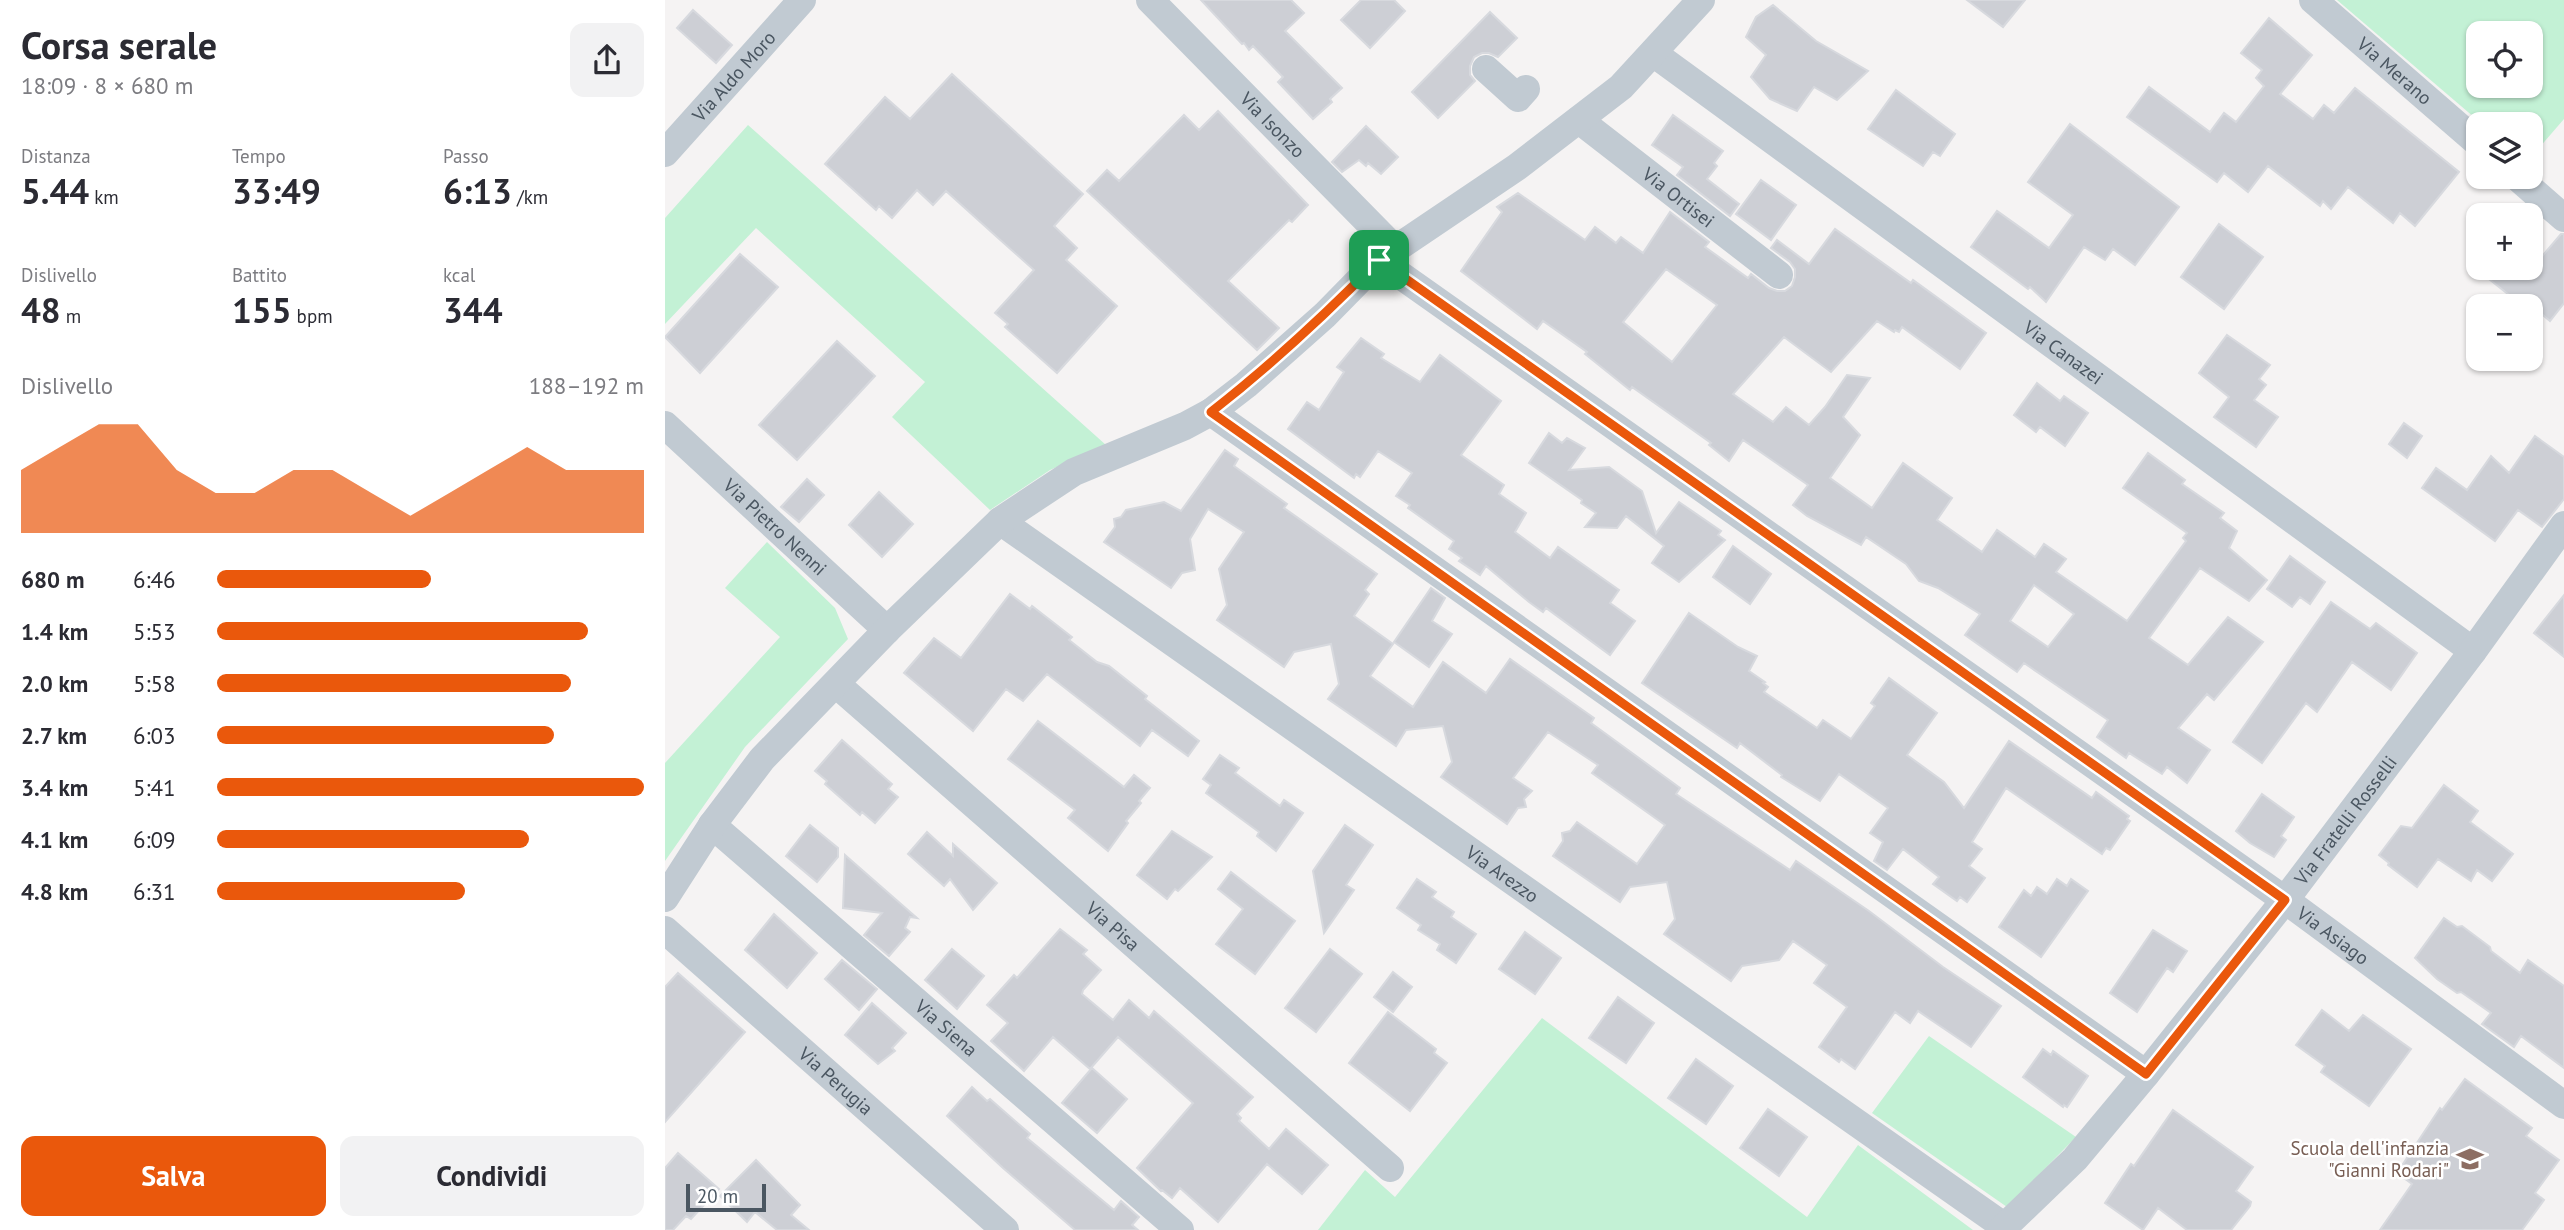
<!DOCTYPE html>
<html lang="it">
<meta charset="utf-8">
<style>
body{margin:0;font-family:"PT Sans",sans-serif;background:#f2f2f3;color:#2b2b33;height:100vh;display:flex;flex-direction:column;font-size:26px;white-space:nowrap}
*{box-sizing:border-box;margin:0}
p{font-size:23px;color:#7c7c81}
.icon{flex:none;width:38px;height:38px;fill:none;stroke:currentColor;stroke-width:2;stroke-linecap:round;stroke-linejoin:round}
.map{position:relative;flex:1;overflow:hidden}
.side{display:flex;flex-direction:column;background:#fff;width:665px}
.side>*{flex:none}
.fabs{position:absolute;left:1801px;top:21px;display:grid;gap:14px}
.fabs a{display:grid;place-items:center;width:77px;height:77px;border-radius:14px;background:#fff;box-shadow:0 2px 5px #0004;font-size:35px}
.scale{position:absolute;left:21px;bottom:18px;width:80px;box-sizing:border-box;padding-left:7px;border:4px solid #4a5661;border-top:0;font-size:19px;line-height:24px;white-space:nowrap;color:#4a5661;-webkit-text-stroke:5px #fff;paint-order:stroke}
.pin{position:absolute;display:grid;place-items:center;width:60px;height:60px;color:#fff;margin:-30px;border-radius:14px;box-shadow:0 4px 10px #0006}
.round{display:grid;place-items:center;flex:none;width:74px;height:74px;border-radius:14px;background:#f2f2f3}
.headline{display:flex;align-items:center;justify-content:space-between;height:119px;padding:0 21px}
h1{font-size:38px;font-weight:700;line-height:52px}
.figures{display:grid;grid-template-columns:repeat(3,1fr);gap:10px;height:119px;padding:7px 21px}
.figures div{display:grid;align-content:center}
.figures b{font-size:35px;font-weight:700}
.figures small{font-size:19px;font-weight:400}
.figures p{font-size:19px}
.chart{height:196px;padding:14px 21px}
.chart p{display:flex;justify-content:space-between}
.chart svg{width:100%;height:126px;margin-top:7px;fill:#ea580c;opacity:.7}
.cta{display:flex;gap:14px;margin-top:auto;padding:14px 21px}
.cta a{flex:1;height:80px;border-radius:14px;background:#ea580c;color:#fff;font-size:28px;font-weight:700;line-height:80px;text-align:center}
.cta a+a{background:#f2f2f3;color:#2b2b33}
ul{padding:0 21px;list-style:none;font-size:23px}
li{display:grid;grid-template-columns:112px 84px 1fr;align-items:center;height:52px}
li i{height:18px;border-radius:9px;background:#ea580c}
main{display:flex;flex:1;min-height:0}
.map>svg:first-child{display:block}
.green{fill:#c3f1d5;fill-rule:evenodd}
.building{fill:#cdcfd5;stroke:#d7d9de;stroke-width:2;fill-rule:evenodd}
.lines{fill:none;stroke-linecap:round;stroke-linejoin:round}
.minor{stroke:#c1cad2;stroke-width:28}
.route-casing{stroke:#fff;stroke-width:14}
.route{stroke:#ea580c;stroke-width:9}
.labels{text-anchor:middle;stroke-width:5;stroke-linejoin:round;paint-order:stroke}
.street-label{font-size:19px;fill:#4a5661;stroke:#fff}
.education-label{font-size:19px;fill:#785e54;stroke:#fff;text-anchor:end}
</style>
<main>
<section class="side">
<div class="headline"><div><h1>Corsa serale</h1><p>18:09 · 8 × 680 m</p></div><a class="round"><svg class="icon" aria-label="share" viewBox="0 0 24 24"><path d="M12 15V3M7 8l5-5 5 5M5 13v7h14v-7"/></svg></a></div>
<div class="figures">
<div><p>Distanza</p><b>5.44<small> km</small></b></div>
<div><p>Tempo</p><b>33:49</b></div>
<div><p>Passo</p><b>6:13<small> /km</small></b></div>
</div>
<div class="figures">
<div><p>Dislivello</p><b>48<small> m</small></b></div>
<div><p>Battito</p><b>155<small> bpm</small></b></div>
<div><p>kcal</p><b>344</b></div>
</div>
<div class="chart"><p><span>Dislivello</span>188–192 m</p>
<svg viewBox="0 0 160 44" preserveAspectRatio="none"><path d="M0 44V22L10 14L20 6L30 6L40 22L50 30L60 30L70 22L80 22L90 30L100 38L110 30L120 22L130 14L140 22L150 22L160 22V44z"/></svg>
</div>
<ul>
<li><b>680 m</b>6:46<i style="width:50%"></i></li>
<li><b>1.4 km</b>5:53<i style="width:87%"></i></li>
<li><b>2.0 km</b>5:58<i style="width:83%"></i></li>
<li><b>2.7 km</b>6:03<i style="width:79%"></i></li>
<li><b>3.4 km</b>5:41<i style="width:100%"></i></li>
<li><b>4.1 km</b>6:09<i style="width:73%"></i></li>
<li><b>4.8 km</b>6:31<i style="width:58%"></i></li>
</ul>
<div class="cta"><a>Salva</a><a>Condividi</a></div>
</section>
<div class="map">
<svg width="1899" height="1230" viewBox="0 0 1899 1230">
<rect width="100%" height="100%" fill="#f5f3f3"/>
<path class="green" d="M 1672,0 L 1899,0 L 1899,119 L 1866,157 L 1866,124 L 1817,124 ZM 1866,33 L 1866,86 L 1813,86 L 1813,33 Z
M 83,125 L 441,445 L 385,470 L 325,510 L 227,417 L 260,382 L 91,228 L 0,324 L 0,218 Z
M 102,542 L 170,608 L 183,639 L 80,747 L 0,861 L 0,763 L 115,637 L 60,588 Z
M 877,1018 L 1142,1217 L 1193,1145 L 1308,1230 L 653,1230 L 700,1170 L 730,1197 Z
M 1264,1036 L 1411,1137 L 1342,1207 L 1207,1113 Z"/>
<path class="building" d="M 536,0 L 626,0 L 639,13 L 620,31 L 677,88 L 665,99 L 667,102 L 648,119 L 613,82 L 618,77 L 588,46 L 584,50 L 579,43 L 577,44 Z
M 696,0 L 729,0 L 740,11 L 705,48 L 676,20 Z
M 1302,0 L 1360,0 L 1338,27 Z
M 1108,5 L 1151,41 L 1203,71 L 1172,100 L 1149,87 L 1132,111 L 1105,99 L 1086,77 L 1101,55 L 1081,37 L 1091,17 Z
M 28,10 L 67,45 L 51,63 L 12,28 Z
M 825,12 L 852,38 L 833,57 L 824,53 L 817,53 L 809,57 L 805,66 L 805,75 L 810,81 L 773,118 L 747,92 Z
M 1604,18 L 1647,55 L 1615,94 L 1648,119 L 1659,105 L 1669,113 L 1690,88 L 1794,172 L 1750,226 L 1735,213 L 1728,223 L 1683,187 L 1666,209 L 1658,201 L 1655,206 L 1603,166 L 1583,192 L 1559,173 L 1552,182 L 1462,117 L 1484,87 L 1545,132 L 1559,113 L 1571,122 L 1599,86 L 1591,78 L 1597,70 L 1576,53 Z
M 287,74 L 418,194 L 389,226 L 412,248 L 401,260 L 452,306 L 392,373 L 340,327 L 343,324 L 330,313 L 369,270 L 332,237 L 281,191 L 268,205 L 252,190 L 227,218 L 214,206 L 211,210 L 160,164 L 220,97 L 245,119 Z
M 1231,90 L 1290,134 L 1275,156 L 1268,152 L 1258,166 L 1203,129 Z
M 553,111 L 643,205 L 627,222 L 624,220 L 563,281 L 614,328 L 592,350 L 422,191 L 442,170 L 454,181 L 519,115 L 534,130 Z
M 1008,115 L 1058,151 L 1049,163 L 1052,166 L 1042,179 L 1074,204 L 1065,216 L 1012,175 L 1018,167 L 987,145 Z
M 1405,124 L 1514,207 L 1470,265 L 1448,249 L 1440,260 L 1419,247 L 1381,302 L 1365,287 L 1363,289 L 1306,247 L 1332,211 L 1384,248 L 1408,215 L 1363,182 Z
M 701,126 L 733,157 L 716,174 L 703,163 L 701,166 L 694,160 L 677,172 L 667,162 Z
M 1096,180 L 1131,205 L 1106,240 L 1071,214 Z
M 853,193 L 920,240 L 930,227 L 951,243 L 956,237 L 978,253 L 1005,212 L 1044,242 L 1040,247 L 1083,278 L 1086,274 L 1104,288 L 1112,291 L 1120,291 L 1127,286 L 1130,277 L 1130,269 L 1125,262 L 1106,248 L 1112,240 L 1144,264 L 1170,229 L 1246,283 L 1248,280 L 1321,333 L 1295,369 L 1237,327 L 1234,332 L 1230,330 L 1229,332 L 1212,321 L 1166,372 L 1119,337 L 1068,394 L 1108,422 L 1121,407 L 1144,425 L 1160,407 L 1182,375 L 1205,378 L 1178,417 L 1195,435 L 1165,478 L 1207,508 L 1238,463 L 1287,498 L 1272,520 L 1317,552 L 1332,530 L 1370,557 L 1379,544 L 1401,559 L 1391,572 L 1462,621 L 1521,541 L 1518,538 L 1522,533 L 1458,488 L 1483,453 L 1520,480 L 1517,484 L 1559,513 L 1555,518 L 1572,531 L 1564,548 L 1602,580 L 1584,601 L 1535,568 L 1484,638 L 1523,665 L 1563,617 L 1598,642 L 1549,700 L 1542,694 L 1513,728 L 1545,750 L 1522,783 L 1502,767 L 1497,774 L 1464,753 L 1461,758 L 1432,737 L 1443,720 L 1359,663 L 1352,672 L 1300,635 L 1315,614 L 1273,588 L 1254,581 L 1241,564 L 1201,537 L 1196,545 L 1142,516 L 1128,505 L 1143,485 L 1078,440 L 1064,461 L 1044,445 L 1046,443 L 967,387 L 965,390 L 920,354 L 922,352 L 878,321 L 872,329 L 796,271 L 837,212 L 832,207 ZM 1001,269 L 1052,305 L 1007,362 L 958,322 ZM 1369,585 L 1409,614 L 1383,647 L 1345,621 Z
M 1554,224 L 1598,257 L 1559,309 L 1516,277 Z
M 1896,234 L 1899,234 L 1899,303 L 1885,321 L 1867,306 L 1858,306 L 1810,268 L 1867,268 Z
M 75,254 L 113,287 L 35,373 L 0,337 Z
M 1562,335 L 1605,365 L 1594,379 L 1601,385 L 1589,400 L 1613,417 L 1591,447 L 1549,417 L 1564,397 L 1534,373 Z
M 696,338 L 719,354 L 716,358 L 755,382 L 775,355 L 836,401 L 796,455 L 839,485 L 834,494 L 861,513 L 850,532 L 885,558 L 893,547 L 954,590 L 945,603 L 970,621 L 945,655 L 881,608 L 878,612 L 864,602 L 821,566 L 815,575 L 794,561 L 797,558 L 784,549 L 789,541 L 743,508 L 745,505 L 731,496 L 747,473 L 713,451 L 695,477 L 691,474 L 689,478 L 623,429 L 642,402 L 654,410 L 679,372 L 672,367 Z
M 172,341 L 210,376 L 132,460 L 94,425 Z
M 1372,383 L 1395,401 L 1399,396 L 1423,413 L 1400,446 L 1375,427 L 1371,432 L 1349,415 Z
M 1739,423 L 1757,436 L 1742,458 L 1724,444 Z
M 884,433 L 897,443 L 902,438 L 920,448 L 904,470 L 944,467 L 977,491 L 991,533 L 1014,502 L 1056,531 L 1053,535 L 1060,540 L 1014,582 L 987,563 L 999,546 L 961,516 L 952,528 L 920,527 L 931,513 L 916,503 L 917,500 L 864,463 Z
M 1870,436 L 1899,457 L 1899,499 L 1877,527 L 1853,510 L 1830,541 L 1757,488 L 1771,468 L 1802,490 L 1826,456 L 1844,473 Z
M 560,450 L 573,459 L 569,466 L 622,504 L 619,508 L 712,574 L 700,590 L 704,594 L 689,616 L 728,644 L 705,676 L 748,707 L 778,662 L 821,693 L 845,659 L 929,718 L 926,723 L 1015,788 L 1011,794 L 1125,870 L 1131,861 L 1204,911 L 1278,967 L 1336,1006 L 1306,1047 L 1253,1011 L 1245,1023 L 1230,1012 L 1190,1069 L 1176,1059 L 1174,1062 L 1154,1047 L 1182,1007 L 1149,983 L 1162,965 L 1128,941 L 1114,960 L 1077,966 L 1066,981 L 999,934 L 1010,919 L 1002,882 L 965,887 L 955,902 L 888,856 L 898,841 L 897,833 L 905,831 L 912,822 L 972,864 L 1000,825 L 927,773 L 933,765 L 883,732 L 848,778 L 867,791 L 859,799 L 861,807 L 853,808 L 842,824 L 776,777 L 787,762 L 778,726 L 741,730 L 731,746 L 663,699 L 674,684 L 666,644 L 629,652 L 619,667 L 552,620 L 562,605 L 554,569 L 579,532 L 543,509 L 525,539 L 530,570 L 517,573 L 506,588 L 439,542 L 450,527 L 449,519 L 456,517 L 461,510 L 499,502 L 516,511 Z
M 142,479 L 159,495 L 134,522 L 116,507 Z
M 214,492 L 248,524 L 217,557 L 184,525 Z
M 1068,546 L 1106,574 L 1085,604 L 1048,577 Z
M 1625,556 L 1660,582 L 1645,604 L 1635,597 L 1627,607 L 1602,589 Z
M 766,588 L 780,598 L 767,621 L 787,634 L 764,667 L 729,642 Z
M 345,594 L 365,609 L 367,606 L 407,637 L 404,640 L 432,662 L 444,666 L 482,696 L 480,699 L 534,741 L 523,756 L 487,730 L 475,746 L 382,674 L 358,701 L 341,689 L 308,731 L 239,673 L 269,638 L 296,658 Z
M 1899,595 L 1899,657 L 1869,633 Z
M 1666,602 L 1705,629 L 1711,623 L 1752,653 L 1726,690 L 1687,662 L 1652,712 L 1641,703 L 1597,763 L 1568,742 Z
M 1024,613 L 1073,647 L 1092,656 L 1084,671 L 1100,682 L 1098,683 L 1103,687 L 1099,692 L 1152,728 L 1158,720 L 1186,739 L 1210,706 L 1206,703 L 1224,678 L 1272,713 L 1242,755 L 1279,782 L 1299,808 L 1344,741 L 1427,798 L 1431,792 L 1464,816 L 1462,819 L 1465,821 L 1445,850 L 1441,848 L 1437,854 L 1341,788 L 1307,842 L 1317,849 L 1304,866 L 1320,878 L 1302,902 L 1295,897 L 1292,901 L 1268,884 L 1274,877 L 1238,849 L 1222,870 L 1209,861 L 1218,842 L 1205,833 L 1223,808 L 1174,774 L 1155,801 L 1116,777 L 1117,775 L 1075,743 L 1072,748 L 977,683 Z
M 373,721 L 459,787 L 469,775 L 485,788 L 474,801 L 476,803 L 461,821 L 463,823 L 443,851 L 403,818 L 410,810 L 343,759 Z
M 177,740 L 227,784 L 223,789 L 233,797 L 210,823 L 197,812 L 195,815 L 160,784 L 162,781 L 150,771 Z
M 555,755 L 574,768 L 570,773 L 615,806 L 619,800 L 638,813 L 611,851 L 592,836 L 594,832 L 541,793 L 546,785 L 538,779 Z
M 1779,785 L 1813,811 L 1805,822 L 1848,854 L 1827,881 L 1812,870 L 1806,881 L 1773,859 L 1752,887 L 1723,865 L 1724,863 L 1714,855 L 1736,826 L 1747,828 Z
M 1597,794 L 1629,817 L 1616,836 L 1621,840 L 1609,857 L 1585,843 L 1571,831 Z
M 145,825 L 173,848 L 173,857 L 152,882 L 121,856 Z
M 680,825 L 708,845 L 681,885 L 689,890 L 659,933 L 648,871 Z
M 507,831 L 547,857 L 513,891 L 510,889 L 502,899 L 472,875 Z
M 262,832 L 288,856 L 288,844 L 332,883 L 308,910 L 285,879 L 279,886 L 243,854 Z
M 180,855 L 252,918 L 245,917 L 240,928 L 245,932 L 224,956 L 199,935 L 217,913 L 178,908 Z
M 566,872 L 630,921 L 590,974 L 551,944 L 578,909 L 553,889 Z
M 752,879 L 771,892 L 767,897 L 789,912 L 786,917 L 811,934 L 791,963 L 772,950 L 775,944 L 753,930 L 756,925 L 732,908 Z
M 1392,879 L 1402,886 L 1406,879 L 1423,891 L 1376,957 L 1334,927 L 1359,890 L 1366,896 L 1372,887 L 1382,894 Z
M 109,914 L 152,953 L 122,988 L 80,950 Z
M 1779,918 L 1792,927 L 1797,926 L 1825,947 L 1826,951 L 1855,973 L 1863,960 L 1899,986 L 1899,1068 L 1856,1036 L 1849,1047 L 1817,1024 L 1826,1013 L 1796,992 L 1792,993 L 1772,979 L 1750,958 Z
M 395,929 L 422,950 L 418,954 L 436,970 L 418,990 L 417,994 L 448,1020 L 464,1000 L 484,1018 L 489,1011 L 588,1097 L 572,1114 L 576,1118 L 574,1121 L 604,1149 L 621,1129 L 663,1165 L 637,1194 L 602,1164 L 553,1222 L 515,1188 L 507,1198 L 497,1190 L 496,1191 L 472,1168 L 528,1103 L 453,1037 L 425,1069 L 388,1037 L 359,1071 L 326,1041 L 343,1023 L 322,1005 L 349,975 L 352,978 Z
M 1488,930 L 1522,951 L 1508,972 L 1502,968 L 1472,1012 L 1445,993 Z
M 860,932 L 896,958 L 870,994 L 834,969 Z
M 287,949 L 319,976 L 292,1009 L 260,980 Z
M 665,949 L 697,974 L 651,1032 L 620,1008 Z
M 177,960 L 212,989 L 194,1010 L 160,979 Z
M 728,972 L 747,987 L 728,1012 L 709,997 Z
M 13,973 L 80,1032 L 0,1122 L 0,987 Z
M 953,997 L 989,1023 L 961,1063 L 924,1038 Z
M 207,1003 L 241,1033 L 227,1048 L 230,1051 L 213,1064 L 180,1035 Z
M 1657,1010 L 1684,1031 L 1698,1015 L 1746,1049 L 1704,1106 L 1656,1072 L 1660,1066 L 1631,1045 Z
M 723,1012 L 771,1049 L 769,1053 L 782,1063 L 745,1111 L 684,1063 Z
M 1378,1049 L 1386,1055 L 1388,1051 L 1423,1076 L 1402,1107 L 1399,1105 L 1398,1107 L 1358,1077 Z
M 1031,1059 L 1068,1086 L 1041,1124 L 1003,1098 Z
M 427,1068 L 462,1099 L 432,1133 L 397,1103 Z
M 1800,1079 L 1867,1128 L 1861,1136 L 1894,1160 L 1870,1193 L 1879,1200 L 1857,1230 L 1715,1230 L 1747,1184 L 1732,1173 L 1775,1108 L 1777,1110 Z
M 307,1087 L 322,1101 L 325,1099 L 365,1134 L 362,1138 L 449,1210 L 456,1201 L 474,1217 L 467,1225 L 473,1230 L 410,1230 L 338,1168 L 282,1116 Z
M 1103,1109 L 1142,1137 L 1114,1176 L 1075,1148 Z
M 1508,1110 L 1588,1167 L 1571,1191 L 1586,1202 L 1585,1206 L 1566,1230 L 1522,1230 L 1493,1208 L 1478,1230 L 1440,1203 L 1466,1164 L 1469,1166 Z
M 13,1153 L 54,1189 L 26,1219 L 21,1216 L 8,1230 L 0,1230 L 0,1168 Z
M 91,1160 L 135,1205 L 126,1215 L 144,1230 L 112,1230 L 90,1212 L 82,1222 L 55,1196 Z"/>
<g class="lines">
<g class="minor">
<path id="s1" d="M 485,0 L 730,249"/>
<path id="s2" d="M 1648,0 L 1813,143"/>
<path id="s3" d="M 988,53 L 1808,651"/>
<path d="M 821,69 L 853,98 L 861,89"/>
<path id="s4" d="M 914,120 L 1114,275"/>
<path id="s5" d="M 0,153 L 137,0"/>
<path d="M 1852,177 L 1899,218"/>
<path id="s6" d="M 714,260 L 1620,900 L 1899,1105"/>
<path d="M 546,412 L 1481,1074"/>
<path id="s7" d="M 0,425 L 222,630"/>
<path id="s8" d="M 335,521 L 1340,1227"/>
<path id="s9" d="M 171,684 L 725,1168"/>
<path id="s10" d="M 47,825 L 515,1230"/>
<path d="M 0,898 L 47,825 L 97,759 L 222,630 L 335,521 L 409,472 L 520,426 L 546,412 L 581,385 L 660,315 L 714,260 L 852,167 L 956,87 L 1036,0"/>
<path id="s11" d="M 0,930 L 340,1230"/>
<path id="s12" d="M 1336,1230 L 1410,1159 L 1481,1074 L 1620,900 L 1808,651 L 1899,525"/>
</g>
</g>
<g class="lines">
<defs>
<path id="route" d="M 714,260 L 1620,900 L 1481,1074 L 546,412 C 606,365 661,314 714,260 Z"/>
</defs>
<use href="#route" class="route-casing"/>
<use href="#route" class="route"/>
</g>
<defs>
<symbol id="school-bare" viewBox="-9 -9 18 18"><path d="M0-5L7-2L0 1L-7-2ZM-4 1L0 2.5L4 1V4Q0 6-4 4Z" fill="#8d6e63" stroke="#fff" stroke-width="2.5" paint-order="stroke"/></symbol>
</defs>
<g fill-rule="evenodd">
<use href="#school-bare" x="1786" y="1140" width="38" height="38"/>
</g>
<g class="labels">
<g class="street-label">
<text dy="7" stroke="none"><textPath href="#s2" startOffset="108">Via Merano</textPath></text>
<text dy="7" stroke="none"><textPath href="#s5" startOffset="103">Via Aldo Moro</textPath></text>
<text dy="7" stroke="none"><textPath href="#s1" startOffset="175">Via Isonzo</textPath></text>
<text dy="7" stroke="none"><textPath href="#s4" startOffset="126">Via Ortisei</textPath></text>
<text dy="7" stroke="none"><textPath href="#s3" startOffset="508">Via Canazei</textPath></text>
<text dy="7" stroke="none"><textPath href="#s7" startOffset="150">Via Pietro Nenni</textPath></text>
<text dy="7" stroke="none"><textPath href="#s12" startOffset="536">Via Fratelli Rosselli</textPath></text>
<text dy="7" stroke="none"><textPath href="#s8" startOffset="614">Via Arezzo</textPath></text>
<text dy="7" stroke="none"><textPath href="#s9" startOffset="368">Via Pisa</textPath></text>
<text dy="7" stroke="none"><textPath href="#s6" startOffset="1169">Via Asiago</textPath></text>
<text dy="7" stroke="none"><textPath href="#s10" startOffset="310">Via Siena</textPath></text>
<text dy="7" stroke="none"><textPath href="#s11" startOffset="228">Via Perugia</textPath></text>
</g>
<g class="education-label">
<text x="1784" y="1155">Scuola dell'infanzia<tspan x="1784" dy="22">"Gianni Rodari"</tspan></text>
</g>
</g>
</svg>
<div class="fabs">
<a><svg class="icon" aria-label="locate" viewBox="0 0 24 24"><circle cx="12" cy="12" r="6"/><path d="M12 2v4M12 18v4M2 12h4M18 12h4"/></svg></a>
<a><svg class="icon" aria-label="layers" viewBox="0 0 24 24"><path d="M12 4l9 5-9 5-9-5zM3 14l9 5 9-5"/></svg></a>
<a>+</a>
<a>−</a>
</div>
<div class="scale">20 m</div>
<div class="pin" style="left:714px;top:260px;background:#1e9e55"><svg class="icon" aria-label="arrive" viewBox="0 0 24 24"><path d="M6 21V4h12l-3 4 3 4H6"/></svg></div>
</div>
</main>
